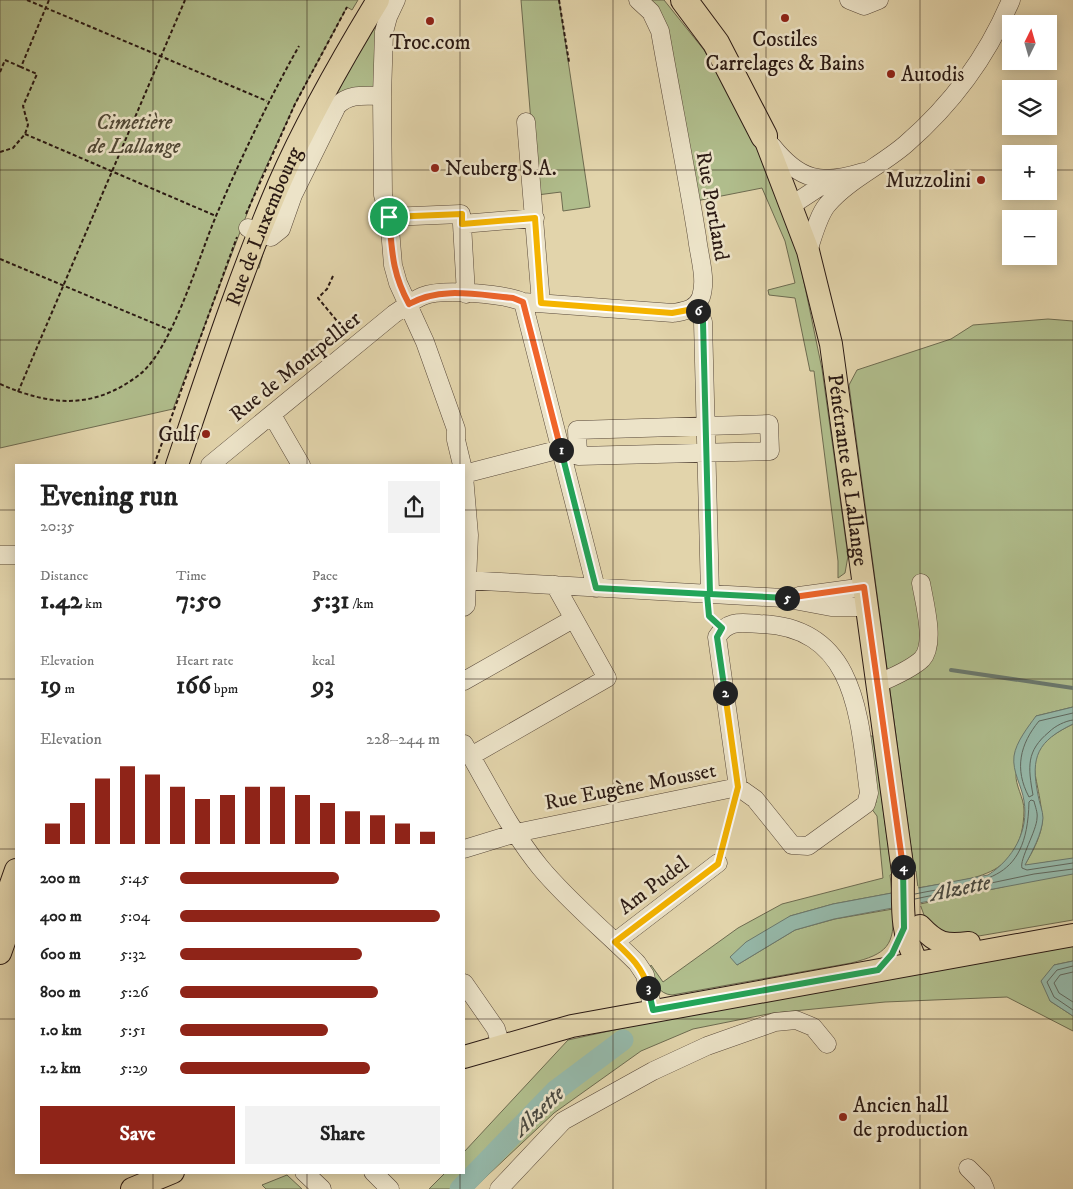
<!DOCTYPE html>
<meta charset="utf-8">
<style>
body{margin:0;font-family:"IM FELL DW Pica",serif;background:#f2f2f2;color:#222;height:100vh;display:flex;flex-direction:column;font-size:19px;white-space:nowrap}
*{box-sizing:border-box;margin:0}
p{font-size:16px;color:#767676}
.icon{flex:none;width:28px;height:28px;fill:none;stroke:currentColor;stroke-width:2;stroke-linecap:round;stroke-linejoin:round}
.map{position:relative;flex:1;overflow:hidden}
.sheet{position:absolute;left:15px;top:464px;width:450px;height:710px;display:flex;flex-direction:column;background:#fff;border-radius:0px;box-shadow:0 2px 12px #0003}
.sheet>*{flex:none}
.needle{width:32px;rotate:5deg}
.controls{position:absolute;left:1002px;top:15px;display:grid;gap:10px}
.controls a{display:grid;place-items:center;width:55px;height:55px;border-radius:0px;background:#fff;box-shadow:0 2px 12px #0003;font-size:25px}
.pin{position:absolute;display:grid;place-items:center;width:42px;height:42px;color:#fff;margin:-21px;border:2px solid #fff;border-radius:50%;box-shadow:0 1px 5px #0007}
.km{position:absolute;width:25px;height:25px;margin:-12px;border-radius:50%;background:#222;color:#fff;font-size:14px;line-height:25px;text-align:center}
.round{display:grid;place-items:center;flex:none;width:52px;height:52px;border-radius:0px;background:#f2f2f2}
.head{display:flex;align-items:center;justify-content:space-between;height:85px;padding:0 25px}
h1{font-size:28px;font-weight:700;line-height:38px}
.metrics{display:grid;grid-template-columns:repeat(3,1fr);gap:8px;height:85px;padding:5px 25px}
.metrics div{display:grid;align-content:center}
.metrics b{font-size:25px;font-weight:700}
.metrics small{font-size:14px;font-weight:400}
.metrics p{font-size:14px}
.chart{height:140px;padding:10px 25px}
.chart p{display:flex;justify-content:space-between}
.chart svg{width:100%;height:90px;margin-top:5px;stroke:#8f2418;stroke-width:6}
.primary-button{display:flex;gap:10px;margin-top:auto;padding:10px 25px}
.primary-button a{flex:1;height:58px;border-radius:0px;background:#8f2418;color:#fff;font-size:20px;font-weight:700;line-height:58px;text-align:center}
.primary-button a+a{background:#f2f2f2;color:#222}
ul{padding:0 25px;list-style:none;font-size:16px}
li{display:grid;grid-template-columns:80px 60px 1fr;align-items:center;height:38px}
li i{height:12px;border-radius:6px;background:#8f2418}
.map>svg:first-child{display:block}
.green{fill:#b0bd8c;stroke:#6d6b50}
.water{fill:#95b8a9;stroke:#6a786d}
.pier{fill:#e2d4ab}
.lines{fill:none;stroke-linecap:round;stroke-linejoin:round}
.shore{stroke:#60685e;stroke-width:1}
.stream{stroke:#6a786d;stroke-width:4}
.river{stroke:#95b8a9;stroke-width:21}
.minor-casing{stroke:#584839;stroke-width:19}
.major-casing{stroke:#2a1913;stroke-width:24}
.highway-casing{stroke:#2a1913;stroke-width:28}
.path{stroke:#2a1913;stroke-width:2;stroke-dasharray:4 2.5;stroke-linecap:butt}
.minor{stroke:#ece3c8;stroke-width:18}
.major{stroke:#e2d4ab;stroke-width:22}
.highway{stroke:#e2d4ab;stroke-width:26}
.split-1-casing{stroke:#fff;stroke-width:10}
.split-2-casing{stroke:#fff;stroke-width:10}
.split-3-casing{stroke:#fff;stroke-width:10}
.split-4-casing{stroke:#fff;stroke-width:10}
.split-5-casing{stroke:#fff;stroke-width:10}
.split-6-casing{stroke:#fff;stroke-width:10}
.split-7-casing{stroke:#fff;stroke-width:10}
.split-1{stroke:#f0652b;stroke-width:6}
.split-2{stroke:#22a559;stroke-width:6}
.split-3{stroke:#f5b400;stroke-width:6}
.split-4{stroke:#22a559;stroke-width:6}
.split-5{stroke:#f0652b;stroke-width:6}
.split-6{stroke:#22a559;stroke-width:6}
.split-7{stroke:#f5b400;stroke-width:6}
.grid{fill:none;stroke:#2a1913;stroke-width:1;stroke-opacity:0.55}
.poi-dot{fill:#8f2418;stroke:#ece3c8;stroke-width:2}
.labels{text-anchor:middle;stroke-width:5;stroke-linejoin:round;paint-order:stroke}
.poi-label{font-size:21px;fill:#2a1913;stroke:#ece3c8;text-anchor:start}
.park-label{font-size:21px;font-style:italic;fill:#524a37;stroke:#ece3c8}
.street-label{font-size:21px;fill:#2a1913;stroke:#ece3c8}
.water-label{font-size:22px;font-style:italic;fill:#4a4940;stroke:#ece3c8}
</style>
<div class="map">
<svg width="1073" height="1189" viewBox="0 0 1073 1189">
<rect width="100%" height="100%" fill="#e2d4ab"/>
<filter id="stains"><feTurbulence type="fractalNoise" baseFrequency=".004" numOctaves="4"/><feColorMatrix values="0 0 0 0 .2 0 0 0 0 .09 0 0 0 0 .02 0 0 0 .5 -.17"/></filter>
<radialGradient id="worn" r=".72"><stop offset=".6" stop-color="#630" stop-opacity="0"/><stop offset="1" stop-color="#630" stop-opacity=".3"/></radialGradient>
<path class="green" d="M 0,0 L 358,0 L 352,10 L 347,7 L 295,104 L 259,182 L 173,409 L 0,448 Z
M 378,0 L 382,93 L 342,92 L 335,94 L 264,250 L 259,268 L 245,271 Z
M 521,0 L 559,0 L 590,207 L 563,211 L 561,192 L 537,195 Z
M 644,0 L 664,0 L 704,50 L 745,119 L 794,234 L 822,369 L 848,556 L 845,573 L 838,578 L 838,561 L 814,371 L 810,371 L 795,298 L 769,295 L 768,290 L 795,283 L 785,241 L 762,188 L 691,202 Z
M 1048,319 L 1073,321 L 1073,707 L 1036,716 C 1031,731 1017,759 1016,774 C 1015,785 1024,798 1024,810 C 1023,880 971,878 918,888 L 916,871 L 914,870 L 849,385 L 857,370 L 951,339 L 973,325 Z
M 1073,724 L 1073,920 L 961,939 L 928,926 L 920,904 L 1003,887 L 1048,862 L 1024,866 C 1032,853 1044,832 1042,816 C 1038,767 1016,752 1073,724 Z
M 867,736 L 873,736 L 892,874 L 890,875 L 892,893 L 833,904 L 790,916 L 737,965 L 795,930 L 835,919 L 893,909 C 895,946 887,954 851,963 L 672,995 C 658,994 655,982 649,971 L 651,965 L 663,982 L 738,928 L 782,904 L 883,878 L 877,816 L 871,808 L 876,803 Z
M 1073,945 L 1073,961 L 1054,965 L 1050,1001 L 1073,1016 L 1073,1031 L 1007,997 L 885,1002 L 773,1013 L 693,1029 L 641,1051 L 554,1113 L 473,1189 L 429,1189 L 445,1173 L 464,1172 L 464,1152 L 568,1040 L 655,1021 Z
M 287,1175 L 302,1189 L 266,1189 L 262,1185 Z"/>
<path class="water" d="M 1073,707 L 1073,724 C 1038,741 1030,756 1038,795 C 1039,802 1043,811 1043,818 C 1042,834 1032,852 1025,865 L 1073,858 L 1073,874 L 834,919 L 795,930 L 737,965 L 730,957 L 746,942 L 790,916 L 833,904 L 988,875 C 1013,859 1029,831 1024,801 C 1022,786 1012,772 1014,756 C 1016,742 1028,727 1036,716 Z
M 1073,961 L 1073,1016 L 1050,1001 L 1041,981 L 1054,965 Z"/>
<path class="pier" d="M 918,886 L 921,906 L 893,911 L 892,891 Z"/>
<g class="lines">
<path class="shore" d="M 1073,713 L 1039,721 C 1020,744 1014,769 1029,797 L 1033,795 C 1028,767 1026,751 1049,732 C 1055,726 1065,721 1073,720
M 915,894 C 982,880 1027,886 1029,802 L 1031,800 L 1034,801 C 1035,806 1038,813 1037,818 C 1037,830 1019,860 1022,868 L 1027,870 L 1073,863
M 915,899 L 1034,874 L 1073,869
M 1073,966 L 1057,970 L 1047,982 L 1054,997 L 1073,1010
M 1073,972 L 1060,975 L 1054,983 L 1059,993 L 1073,1002"/>
<path class="stream" d="M 951,670 L 1073,688"/>
<path class="river" d="M 460,1189 L 555,1091 L 623,1040"/>
<defs>
<path id="minor" d="M 396,0 L 388,17 L 384,32 L 382,96 L 383,195 L 389,217 L 393,265 L 398,283 L 425,342 L 456,429 L 456,440 L 462,465
M 849,0 L 864,6 L 879,0
M 526,122 L 541,303
M 772,146 C 800,181 821,185 863,172
M 792,205 L 830,180
M 389,217 L 461,214 L 462,224 L 535,218
M 462,224 L 466,294
M 248,228 L 271,237 L 281,229 L 293,195 L 337,106 C 349,93 365,96 382,96
M 808,251 C 813,237 818,216 827,205 C 848,180 882,165 906,144 C 951,105 988,55 1011,0
M 523,302 L 596,588
M 696,305 L 703,322 L 710,594
M 272,415 L 301,465
M 769,424 L 770,451 L 578,456 L 577,430 Z
M 210,465 L 394,314 C 403,308 413,300 423,296 C 443,288 504,294 523,302 L 673,313 C 684,311 696,310 701,297 C 707,279 699,256 697,237 C 686,168 672,100 660,31 L 651,12 L 638,0
M 464,474 L 561,449
M 464,476 L 469,535 L 466,605 L 464,607
M 0,555 L 16,555
M 464,580 L 783,598 L 831,607 L 867,607
M 799,596 L 865,587
M 874,672 L 878,684 C 891,677 911,670 922,659 C 936,644 924,601 921,583
M 464,681 L 573,619
M 464,744 C 488,785 510,830 540,867 C 569,902 605,931 637,963 L 645,975 L 653,1010
M 471,756 L 607,678 L 555,585
M 464,849 L 516,833 L 738,787 L 755,799 L 792,845 L 808,846 L 866,804 L 869,793 C 859,720 858,627 760,624 C 742,623 728,619 717,637 L 738,787
M 615,942 L 718,863
M 464,983 L 496,1029 L 501,1046
M 968,1168 L 982,1182 L 985,1189
M 304,1172 L 322,1189
M 373,1172 L 390,1189
M 499,1189 L 563,1121 L 653,1071 L 707,1046 L 775,1022 L 796,1020 L 813,1027 L 827,1044"/>
<g id="major">
<path id="s1" d="M 764,136 L 808,251 L 831,344 L 903,872 C 903,904 900,935 918,963"/>
<path id="s2" d="M 177,465 C 209,370 240,275 279,184 C 307,120 342,59 378,0"/>
<path d="M 0,915 L 16,870"/>
<path d="M 920,926 C 937,944 945,946 969,943"/>
<path d="M 0,953 L 16,908"/>
<path d="M 464,1057 L 572,1026 L 1073,935"/>
<path d="M 132,1189 L 173,1172"/>
</g>
<path id="highway" d="M 684,0 L 716,43 L 764,136"/>
</defs>
<use href="#minor" class="minor-casing"/>
<use href="#major" class="major-casing"/>
<use href="#highway" class="highway-casing"/>
<path class="path" d="M 27,0 L 267,101
M 559,0 L 569,62
M 0,72 L 5,60 L 21,67
M 25,134 L 216,216
M 0,152 L 13,148 L 25,134 L 28,125 L 23,106 L 37,74 L 21,67 L 49,0
M 246,214 L 295,104 L 347,7
M 0,259 L 170,330
M 333,276 L 327,289 L 318,298 L 347,333
M 0,384 C 50,406 93,410 139,375 C 172,350 199,256 216,216 C 241,158 268,101 299,46
M 18,392 L 185,0
M 154,465 L 237,237
M 708,609 L 709,616 L 713,620
M 722,848 L 734,802"/>
<use href="#minor" class="minor"/>
<use href="#major" class="major"/>
<use href="#highway" class="highway"/>
</g>
<g class="lines">
<defs>
<path id="split-1" d="M 389,217 C 392,251 392,273 409,304 C 441,286 478,295 513,298 L 523,302 L 561,450"/>
<path id="split-2" d="M 561,450 L 596,588 L 707,594 L 709,616 L 722,628 L 717,637 L 725,693"/>
<path id="split-3" d="M 648,988 C 643,968 630,956 615,942 L 718,864 L 738,787 L 725,693"/>
<path id="split-4" d="M 648,988 L 653,1010 L 878,970 L 892,954 L 904,928 L 903,867"/>
<path id="split-5" d="M 787,598 L 864,587 L 903,867"/>
<path id="split-6" d="M 698,311 L 703,322 L 710,594 L 787,598"/>
<path id="split-7" d="M 389,217 L 462,214 L 462,224 L 535,218 L 541,303 L 672,313 L 688,310 L 696,305 L 698,311"/>
</defs>
<use href="#split-1" class="split-1-casing"/>
<use href="#split-2" class="split-2-casing"/>
<use href="#split-3" class="split-3-casing"/>
<use href="#split-4" class="split-4-casing"/>
<use href="#split-5" class="split-5-casing"/>
<use href="#split-6" class="split-6-casing"/>
<use href="#split-7" class="split-7-casing"/>
<use href="#split-1" class="split-1"/>
<use href="#split-2" class="split-2"/>
<use href="#split-3" class="split-3"/>
<use href="#split-4" class="split-4"/>
<use href="#split-5" class="split-5"/>
<use href="#split-6" class="split-6"/>
<use href="#split-7" class="split-7"/>
</g>
<path class="grid" d="M 153,0 L 153,465M 307,0 L 307,465M 460,0 L 460,465M 613,0 L 613,1189M 766,0 L 766,1189M 920,0 L 920,1189M 0,170 L 1011,170M 1049,170 L 1073,170M 0,340 L 1073,340M 0,510 L 16,510M 464,510 L 1073,510M 0,679 L 16,679M 464,679 L 1073,679M 0,849 L 16,849M 464,849 L 1073,849M 0,1019 L 16,1019M 464,1019 L 1073,1019M 153,1172 L 153,1189M 307,1172 L 307,1189M 460,1172 L 460,1189"/>
<g class="poi-dot">
<circle cx="785" cy="18" r="5"/>
<circle cx="430" cy="21" r="5"/>
<circle cx="891" cy="74" r="5"/>
<circle cx="435" cy="168" r="5"/>
<circle cx="981" cy="180" r="5"/>
<circle cx="206" cy="434" r="5"/>
<circle cx="843" cy="1117" r="5"/>
</g>
<g class="labels">
<g class="poi-label">
<text x="785" y="46" text-anchor="middle">Costiles<tspan x="785" dy="24">Carrelages &amp; Bains</tspan></text>
<text x="430" y="49" text-anchor="middle">Troc.com</text>
<text x="901" y="81">Autodis</text>
<text x="445" y="175">Neuberg S.A.</text>
<text x="971" y="187" text-anchor="end">Muzzolini</text>
<text x="196" y="441" text-anchor="end">Gulf</text>
<text x="853" y="1112">Ancien hall<tspan x="853" dy="24">de production</tspan></text>
</g>
<g class="park-label">
<text x="134" y="129">Cimetière<tspan x="134" dy="24">de Lallange</tspan></text>
</g>
<g class="street-label">
<text transform="translate(713 206) rotate(80)" y="7">Rue Portland</text>
<text dy="7" stroke="none"><textPath href="#s2" startOffset="254">Rue de Luxembourg</textPath></text>
<text transform="translate(295 366) rotate(-39)" y="7">Rue de Montpellier</text>
<text dy="7" stroke="none"><textPath href="#s1" startOffset="346">Pénétrante de Lallange</textPath></text>
<text transform="translate(630 786) rotate(-11)" y="7">Rue Eugène Mousset</text>
<text transform="translate(653 885) rotate(-37)" y="7">Am Pudel</text>
</g>
<g class="water-label">
<text transform="translate(960 887) rotate(-12)" y="8">Alzette</text>
<text transform="translate(538 1110) rotate(-44)" y="8">Alzette</text>
</g>
</g>
<rect width="100%" height="100%" filter="url(#stains)"/>
<rect width="100%" height="100%" fill="url(#worn)"/>
</svg>
<div class="controls">
<a><svg class="needle" viewBox="-14 -14 28 28"><path d="M0-13l5 13h-10z" fill="#e53935"/><path d="M0 13l5-13h-10z" fill="#767676"/></svg></a>
<a><svg class="icon" aria-label="layers" viewBox="0 0 24 24"><path d="M12 4l9 5-9 5-9-5zM3 14l9 5 9-5"/></svg></a>
<a>+</a>
<a>−</a>
</div>
<div class="pin" style="left:389px;top:217px;background:#1e9e55"><svg class="icon" aria-label="arrive" viewBox="0 0 24 24"><path d="M6 21V4h12l-3 4 3 4H6"/></svg></div>
<b class="km" style="left:561px;top:450px">1</b>
<b class="km" style="left:725px;top:693px">2</b>
<b class="km" style="left:648px;top:988px">3</b>
<b class="km" style="left:903px;top:867px">4</b>
<b class="km" style="left:787px;top:598px">5</b>
<b class="km" style="left:698px;top:311px">6</b>
<section class="sheet">
<div class="head"><div><h1>Evening run</h1><p>20:35</p></div><a class="round"><svg class="icon" aria-label="share" viewBox="0 0 24 24"><path d="M12 15V3M7 8l5-5 5 5M5 13v7h14v-7"/></svg></a></div>
<div class="metrics">
<div><p>Distance</p><b>1.42<small> km</small></b></div>
<div><p>Time</p><b>7:50</b></div>
<div><p>Pace</p><b>5:31<small> /km</small></b></div>
</div>
<div class="metrics">
<div><p>Elevation</p><b>19<small> m</small></b></div>
<div><p>Heart rate</p><b>166<small> bpm</small></b></div>
<div><p>kcal</p><b>93</b></div>
</div>
<div class="chart"><p><span>Elevation</span>228–244 m</p>
<svg viewBox="0 0 160 44" preserveAspectRatio="none"><path d="M5 44V34M15 44V24M25 44V12M35 44V6M45 44V10M55 44V16M65 44V22M75 44V20M85 44V16M95 44V16M105 44V20M115 44V24M125 44V28M135 44V30M145 44V34M155 44V38"/></svg>
</div>
<ul>
<li><b>200 m</b>5:45<i style="width:61%"></i></li>
<li><b>400 m</b>5:04<i style="width:100%"></i></li>
<li><b>600 m</b>5:32<i style="width:70%"></i></li>
<li><b>800 m</b>5:26<i style="width:76%"></i></li>
<li><b>1.0 km</b>5:51<i style="width:57%"></i></li>
<li><b>1.2 km</b>5:29<i style="width:73%"></i></li>
</ul>
<div class="primary-button"><a>Save</a><a>Share</a></div>
</section>
</div>
